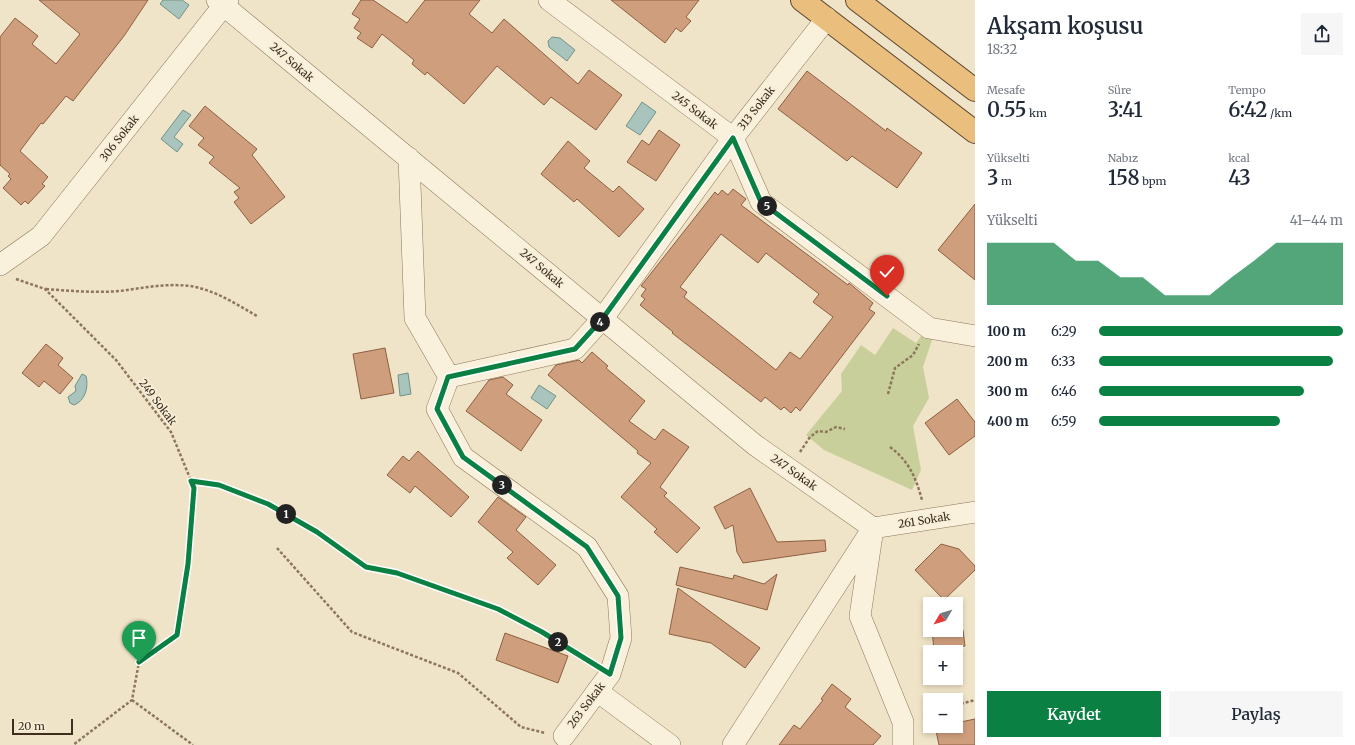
<!DOCTYPE html>
<html lang="tr">
<meta charset="utf-8">
<style>
body{margin:0;font-family:Merriweather,serif;background:#f6f6f7;color:#1f2937;height:100vh;display:flex;flex-direction:column;font-size:15px;white-space:nowrap}
*{box-sizing:border-box;margin:0}
p{font-size:13px;color:#747a83}
.icon{flex:none;width:22px;height:22px;fill:none;stroke:currentColor;stroke-width:2;stroke-linecap:round;stroke-linejoin:round}
.map{position:relative;flex:1;overflow:hidden}
.side{display:flex;flex-direction:column;background:#fff;width:380px}
.side>*{flex:none}
.needle{width:26px;rotate:232deg}
.fabs{position:absolute;left:923px;top:597px;display:grid;gap:8px}
.fabs a{display:grid;place-items:center;width:40px;height:40px;border-radius:0px;background:#fff;box-shadow:0 2px 6px #0003;font-size:20px}
.scale{position:absolute;left:12px;bottom:10px;width:61px;box-sizing:border-box;padding-left:4px;border:2px solid #3d2e20;border-top:0;font-size:11px;line-height:14px;white-space:nowrap;color:#3d2e20;-webkit-text-stroke:3px #f7eed8;paint-order:stroke}
.pin{position:absolute;display:grid;place-items:center;width:34px;height:34px;color:#fff;margin:-41px -17px;border-radius:50% 50% 50% 0;rotate:-45deg;box-shadow:0 0 4px #0007}
.pin .icon{rotate:45deg}
.km{position:absolute;width:20px;height:20px;margin:-10px;border-radius:50%;background:#222;color:#fff;font-size:11px;line-height:20px;text-align:center}
.round{display:grid;place-items:center;flex:none;width:42px;height:42px;border-radius:0px;background:#f6f6f7}
.summary{display:flex;align-items:center;justify-content:space-between;height:68px;padding:0 12px}
h1{font-size:22px;font-weight:600;line-height:30px}
.metrics{display:grid;grid-template-columns:repeat(3,1fr);gap:6px;height:68px;padding:4px 12px}
.metrics div{display:grid;align-content:center}
.metrics b{font-size:20px;font-weight:600}
.metrics small{font-size:11px;font-weight:400}
.metrics p{font-size:11px}
.chart{height:112px;padding:8px 12px}
.chart p{display:flex;justify-content:space-between}
.chart svg{width:100%;height:72px;margin-top:4px;fill:#0b8043;opacity:.7}
.button{display:flex;gap:8px;margin-top:auto;padding:8px 12px}
.button a{flex:1;height:46px;border-radius:0px;background:#0b8043;color:#fff;font-size:16px;font-weight:600;line-height:46px;text-align:center}
.button a+a{background:#f6f6f7;color:#1f2937}
ul{padding:0 12px;list-style:none;font-size:13px}
li{display:grid;grid-template-columns:64px 48px 1fr;align-items:center;height:30px}
li i{height:10px;border-radius:5px;background:#0b8043}
main{display:flex;flex:1;min-height:0}
.map>svg:first-child{display:block}
.green{fill:#c9cf9b}
.water{fill:#a9c4bc;stroke:#6f938a}
.building{fill:#cf9f7d;stroke:#8d5f41;fill-rule:evenodd}
.lines{fill:none;stroke-linecap:round;stroke-linejoin:round}
.minor-casing{stroke:#8d765c;stroke-width:22}
.trunk-casing{stroke:#5b4430;stroke-width:24}
.path{stroke:#8d765c;stroke-width:2.5;stroke-dasharray:3 2;stroke-linecap:butt}
.minor{stroke:#faf1dc;stroke-width:21}
.trunk{stroke:#eabe7c;stroke-width:22}
.route-casing{stroke:#fff;stroke-width:8}
.route{stroke:#0b8043;stroke-width:5}
.labels{text-anchor:middle;stroke-width:3.5;stroke-linejoin:round;paint-order:stroke}
.street-label{font-size:11px;fill:#3d2e20;stroke:#f7eed8}
</style>
<main>
<div class="map">
<svg width="975" height="745" viewBox="0 0 975 745">
<rect width="100%" height="100%" fill="#f0e4c8"/>
<path class="green" d="M 893,328 L 916,343 L 927,328 L 934,334 L 923,367 L 929,398 L 913,426 L 921,470 L 912,490 L 824,450 L 806,435 L 842,391 L 841,374 L 861,345 L 875,355 Z"/>
<path class="water" d="M 163,0 L 182,0 L 189,5 L 179,19 L 160,4 Z
M 552,37 L 560,38 L 575,50 L 567,61 L 549,47 L 548,41 Z
M 642,102 L 656,112 L 640,135 L 626,126 Z
M 183,110 L 191,115 L 174,137 L 183,144 L 177,152 L 161,139 Z
M 408,373 L 411,394 L 400,396 L 398,375 Z
M 82,374 L 86,376 C 89,387 85,401 74,405 L 70,403 L 68,397 L 76,391 L 75,386 Z
M 539,385 L 556,396 L 547,409 L 531,398 Z"/>
<path class="building" d="M 39,0 L 148,0 L 124,36 L 73,101 L 66,96 L 43,124 L 41,123 L 20,151 L 48,177 L 42,184 L 45,186 L 28,204 L 25,201 L 21,205 L 3,188 L 11,179 L 8,176 L 10,174 L 0,165 L 0,37 L 15,18 L 38,36 L 32,44 L 56,64 L 80,34 Z
M 361,0 L 373,0 L 407,23 L 425,0 L 480,0 L 469,14 L 492,33 L 504,19 L 578,84 L 589,70 L 622,95 L 596,130 L 551,97 L 544,105 L 497,66 L 464,104 L 427,72 L 425,75 L 412,64 L 414,60 L 382,34 L 372,48 L 357,38 L 361,33 L 354,28 L 360,19 L 352,14 Z
M 611,0 L 699,0 L 686,17 L 691,21 L 681,32 L 676,28 L 665,43 Z
M 807,71 L 886,131 L 887,128 L 922,153 L 897,188 L 852,156 L 847,161 L 778,109 Z
M 205,106 L 257,149 L 252,155 L 285,197 L 251,224 L 234,202 L 239,198 L 234,192 L 240,188 L 209,163 L 214,157 L 198,145 L 204,138 L 189,126 Z
M 659,130 L 680,145 L 656,181 L 627,162 L 642,140 L 649,145 Z
M 568,141 L 590,161 L 584,168 L 613,192 L 619,186 L 644,209 L 619,237 L 577,199 L 574,202 L 541,174 Z
M 733,189 L 746,199 L 741,205 L 848,285 L 849,283 L 873,303 L 869,309 L 875,313 L 800,411 L 796,407 L 791,413 L 784,407 L 781,410 L 765,397 L 761,402 L 672,333 L 673,332 L 640,305 L 645,299 L 641,296 L 646,289 L 641,286 L 715,192 L 718,195 L 722,190 L 728,195 ZM 721,234 L 758,263 L 766,253 L 819,294 L 813,302 L 833,317 L 800,359 L 790,352 L 776,370 L 684,297 L 687,292 L 680,287 Z
M 975,204 L 975,280 L 938,250 Z
M 46,344 L 63,358 L 58,365 L 73,378 L 60,394 L 44,381 L 39,387 L 22,373 Z
M 385,348 L 394,393 L 361,399 L 353,354 Z
M 592,352 L 608,366 L 606,368 L 645,401 L 629,421 L 655,440 L 663,429 L 689,447 L 660,487 L 667,493 L 664,496 L 700,528 L 677,553 L 654,532 L 657,529 L 621,497 L 651,463 L 637,453 L 638,451 L 548,375 L 556,365 L 579,360 L 582,363 Z
M 503,377 L 513,385 L 506,394 L 542,420 L 521,451 L 466,411 L 489,380 Z
M 957,399 L 975,422 L 975,436 L 949,455 L 925,423 Z
M 418,451 L 469,497 L 451,517 L 415,486 L 410,493 L 387,475 L 403,456 L 409,461 Z
M 750,488 L 777,542 L 825,540 L 826,551 L 743,563 L 737,552 L 733,525 L 725,529 L 714,507 Z
M 498,497 L 526,517 L 516,530 L 556,565 L 538,585 L 507,558 L 513,552 L 478,522 Z
M 941,544 L 959,549 L 975,566 L 975,570 L 944,600 L 915,570 Z
M 680,567 L 733,579 L 734,575 L 764,584 L 777,574 L 767,610 L 676,585 Z
M 678,588 L 760,648 L 745,668 L 711,643 L 669,634 Z
M 932,630 L 963,630 L 965,646 L 934,650 Z
M 505,633 L 568,656 L 558,683 L 496,660 Z
M 832,684 L 851,699 L 845,707 L 881,736 L 873,745 L 779,745 L 794,725 L 800,729 L 823,700 L 821,699 Z
M 975,719 L 975,745 L 939,745 L 935,726 L 956,726 L 956,723 Z"/>
<g class="lines">
<defs>
<path id="minor" d="M 217,0 L 755,445 L 873,528
M 549,0 L 733,138 L 761,202 L 929,328 L 975,336
M 409,158 L 415,318 L 449,377
M 0,265 L 41,236 L 228,0
M 873,528 L 975,512
M 872,535 L 860,616 L 903,722 L 903,745
M 597,691 L 670,745
M 564,736 L 610,674 L 621,638 L 618,596 L 587,547 L 463,457 L 437,409 L 449,377 L 575,349 L 603,318 L 733,138 L 827,18
M 733,745 L 873,528"/>
<path id="trunk" d="M 802,0 L 975,132
M 857,0 L 975,90"/>
</defs>
<use href="#minor" class="minor-casing"/>
<use href="#trunk" class="trunk-casing"/>
<path class="path" d="M 16,279 L 45,289 L 116,360 L 171,432 L 194,488 L 188,564 L 177,635 L 139,662 L 132,700 L 73,745
M 46,289 C 71,291 95,293 120,291 C 143,288 166,283 190,286 C 215,290 236,304 257,316
M 888,394 L 895,368 L 913,355 L 919,344
M 890,447 C 909,461 916,478 922,500
M 800,452 L 810,437 L 818,431 L 826,432 L 836,427 L 845,429
M 191,481 L 219,485 L 268,504 L 317,532 L 366,567 L 397,573 L 498,609 L 542,632 L 592,664
M 277,548 L 352,632 L 458,673 L 521,727 L 545,733
M 132,700 L 193,745
M 956,705 L 975,700
M 923,715 L 930,713"/>
<use href="#minor" class="minor"/>
<use href="#trunk" class="trunk"/>
</g>
<g class="lines">
<defs>
<path id="route" d="M 139,662 L 177,635 L 188,564 L 194,488 L 191,481 L 219,485 L 268,504 L 317,532 L 366,567 L 397,573 L 498,609 L 542,632 L 610,674 L 621,638 L 618,596 L 587,547 L 463,457 L 437,409 L 448,377 L 575,349 L 603,318 L 733,138 L 761,202 L 887,296"/>
</defs>
<use href="#route" class="route-casing"/>
<use href="#route" class="route"/>
</g>
<g class="labels">
<g class="street-label">
<text transform="translate(292 62) rotate(40)" y="4">247 Sokak</text>
<text transform="translate(756 108) rotate(-52)" y="4">313 Sokak</text>
<text transform="translate(695 110) rotate(37)" y="4">245 Sokak</text>
<text transform="translate(119 138) rotate(-52)" y="4">306 Sokak</text>
<text transform="translate(542 268) rotate(40)" y="4">247 Sokak</text>
<text transform="translate(158 402) rotate(53)" y="4">249 Sokak</text>
<text transform="translate(794 472) rotate(35)" y="4">247 Sokak</text>
<text transform="translate(924 520) rotate(-9)" y="4">261 Sokak</text>
<text transform="translate(586 705) rotate(-53)" y="4">263 Sokak</text>
</g>
</g>
</svg>
<div class="fabs">
<a><svg class="needle" viewBox="-14 -14 28 28"><path d="M0-13l5 13h-10z" fill="#e53935"/><path d="M0 13l5-13h-10z" fill="#747a83"/></svg></a>
<a>+</a>
<a>−</a>
</div>
<div class="scale">20 m</div>
<div class="pin" style="left:139px;top:662px;background:#1e9e55"><svg class="icon" aria-label="arrive" viewBox="0 0 24 24"><path d="M6 21V4h12l-3 4 3 4H6"/></svg></div>
<div class="pin" style="left:887px;top:296px;background:#d93025"><svg class="icon" aria-label="check" viewBox="0 0 24 24"><path d="M5 12l5 5 9-10"/></svg></div>
<b class="km" style="left:286px;top:514px">1</b>
<b class="km" style="left:558px;top:642px">2</b>
<b class="km" style="left:502px;top:485px">3</b>
<b class="km" style="left:600px;top:322px">4</b>
<b class="km" style="left:767px;top:206px">5</b>
</div>
<section class="side">
<div class="summary"><div><h1>Akşam koşusu</h1><p>18:32</p></div><a class="round"><svg class="icon" aria-label="share" viewBox="0 0 24 24"><path d="M12 15V3M7 8l5-5 5 5M5 13v7h14v-7"/></svg></a></div>
<div class="metrics">
<div><p>Mesafe</p><b>0.55<small> km</small></b></div>
<div><p>Süre</p><b>3:41</b></div>
<div><p>Tempo</p><b>6:42<small> /km</small></b></div>
</div>
<div class="metrics">
<div><p>Yükselti</p><b>3<small> m</small></b></div>
<div><p>Nabız</p><b>158<small> bpm</small></b></div>
<div><p>kcal</p><b>43</b></div>
</div>
<div class="chart"><p><span>Yükselti</span>41–44 m</p>
<svg viewBox="0 0 160 44" preserveAspectRatio="none"><path d="M0 44V6L10 6L20 6L30 6L40 17L50 17L60 27L70 27L80 38L90 38L100 38L110 27L120 17L130 6L140 6L150 6L160 6V44z"/></svg>
</div>
<ul>
<li><b>100 m</b>6:29<i style="width:100%"></i></li>
<li><b>200 m</b>6:33<i style="width:96%"></i></li>
<li><b>300 m</b>6:46<i style="width:84%"></i></li>
<li><b>400 m</b>6:59<i style="width:74%"></i></li>
</ul>
<div class="button"><a>Kaydet</a><a>Paylaş</a></div>
</section>
</main>
